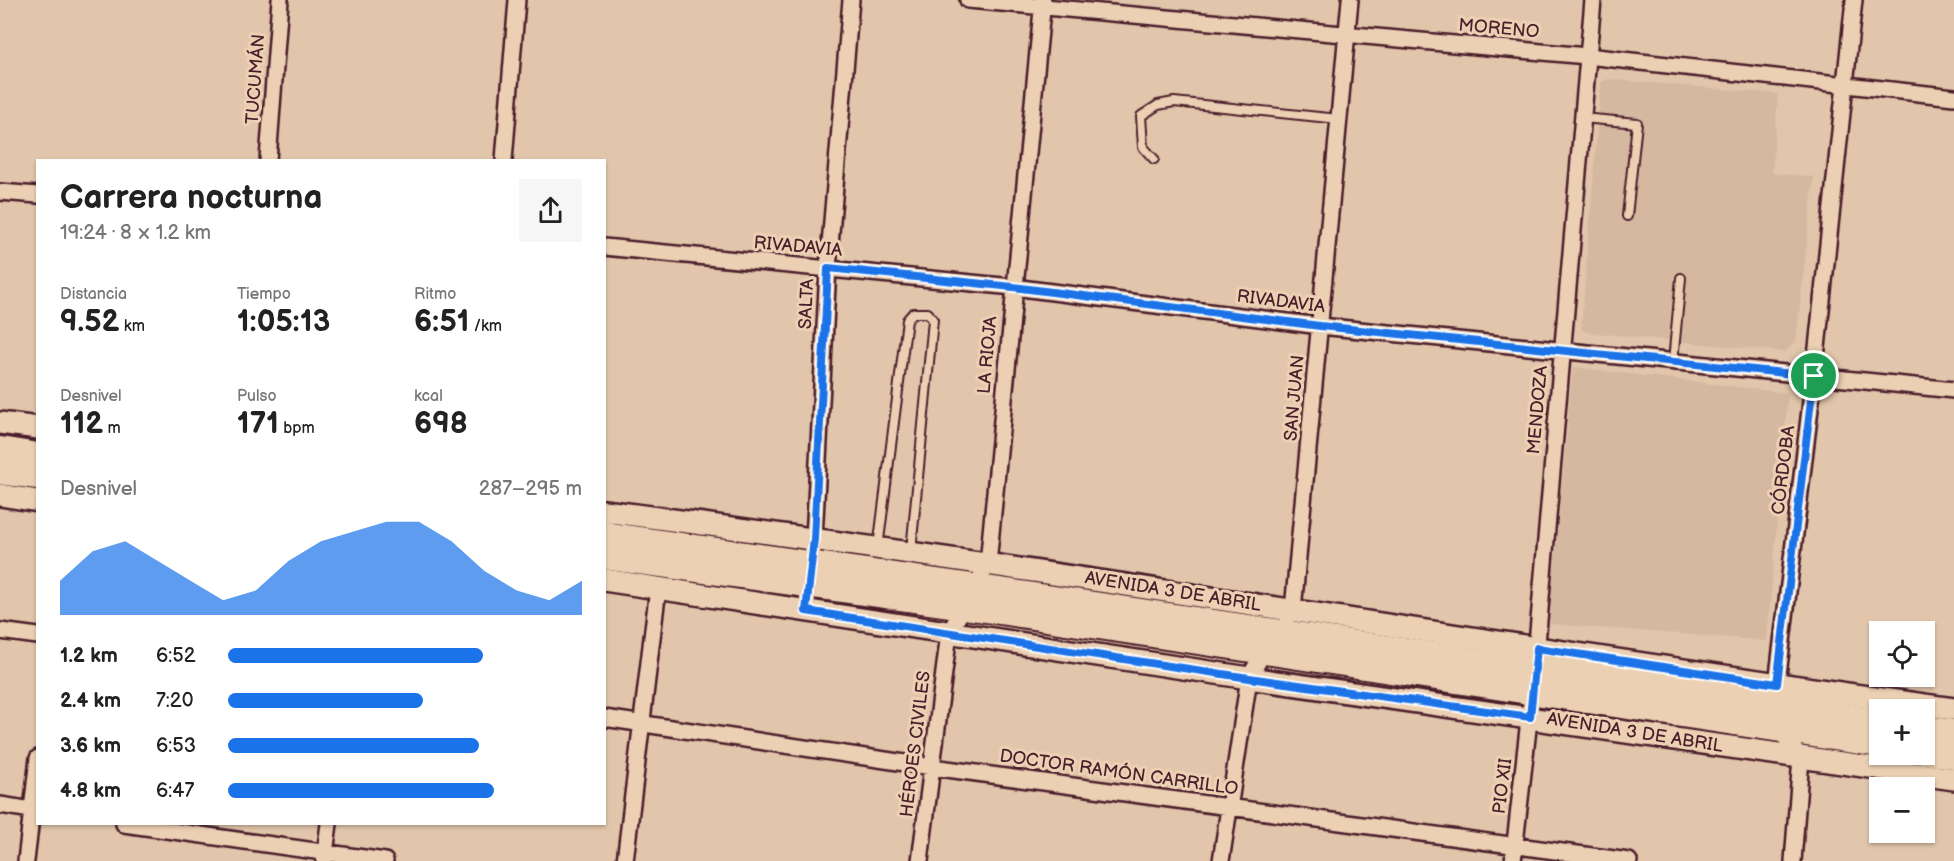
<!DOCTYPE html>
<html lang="es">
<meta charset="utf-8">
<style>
body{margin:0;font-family:"Balsamiq Sans",sans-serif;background:#f6f6f6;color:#222;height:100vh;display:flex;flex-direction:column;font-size:22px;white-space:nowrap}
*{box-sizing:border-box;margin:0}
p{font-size:20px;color:#767676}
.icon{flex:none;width:33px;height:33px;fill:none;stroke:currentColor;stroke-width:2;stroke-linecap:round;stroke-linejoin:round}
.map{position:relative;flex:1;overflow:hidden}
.drawer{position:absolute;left:36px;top:159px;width:570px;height:666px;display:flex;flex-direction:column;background:#fff;border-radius:0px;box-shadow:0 2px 4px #0004}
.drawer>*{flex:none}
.buttons{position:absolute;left:1869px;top:621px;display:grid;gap:12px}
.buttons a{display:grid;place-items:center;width:66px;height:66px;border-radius:0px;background:#fff;box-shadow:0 2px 4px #0004;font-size:30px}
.pin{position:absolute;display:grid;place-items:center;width:51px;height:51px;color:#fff;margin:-26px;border:3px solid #fff;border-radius:50%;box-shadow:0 2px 6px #0007}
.round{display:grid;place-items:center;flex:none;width:63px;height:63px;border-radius:0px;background:#f6f6f6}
.head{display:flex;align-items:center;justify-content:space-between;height:102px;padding:0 24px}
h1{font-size:33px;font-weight:600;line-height:45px}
.stats{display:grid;grid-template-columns:repeat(3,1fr);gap:9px;height:102px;padding:6px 24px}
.stats div{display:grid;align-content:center}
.stats b{font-size:30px;font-weight:600}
.stats small{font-size:16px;font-weight:400}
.stats p{font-size:16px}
.chart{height:168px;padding:12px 24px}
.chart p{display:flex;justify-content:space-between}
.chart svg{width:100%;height:108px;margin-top:6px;fill:#1a73e8;opacity:.7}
ul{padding:0 24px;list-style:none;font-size:20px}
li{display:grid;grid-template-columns:96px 72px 1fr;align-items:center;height:45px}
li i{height:15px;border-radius:8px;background:#1a73e8}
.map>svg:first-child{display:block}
.built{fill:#d5b8a0}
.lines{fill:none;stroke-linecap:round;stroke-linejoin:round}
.service-casing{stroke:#4a1f2b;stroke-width:12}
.minor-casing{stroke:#4a1f2b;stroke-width:20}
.secondary-casing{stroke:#4a1f2b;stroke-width:26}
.trunk-casing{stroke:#4a1f2b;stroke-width:30}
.service{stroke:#ecd0b3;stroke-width:8}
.minor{stroke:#ecd0b3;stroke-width:15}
.secondary{stroke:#ecd0b3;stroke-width:21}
.trunk{stroke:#ecd0b3;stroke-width:26}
.route-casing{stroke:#fff;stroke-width:12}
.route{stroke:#1a73e8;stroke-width:8}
.labels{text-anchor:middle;stroke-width:6;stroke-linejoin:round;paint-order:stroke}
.street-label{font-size:18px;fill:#4a1f2b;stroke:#ecd0b3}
</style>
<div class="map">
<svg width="1954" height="861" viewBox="0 0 1954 861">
<rect width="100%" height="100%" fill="#e2c6ab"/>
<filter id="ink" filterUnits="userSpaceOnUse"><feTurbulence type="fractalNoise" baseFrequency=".0167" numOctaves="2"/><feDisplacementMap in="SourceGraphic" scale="12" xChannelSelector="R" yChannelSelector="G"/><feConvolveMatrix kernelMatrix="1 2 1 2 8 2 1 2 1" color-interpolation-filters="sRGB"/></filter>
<g filter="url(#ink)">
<path class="built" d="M 1608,79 L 1778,94 L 1772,173 L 1814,177 L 1796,342 L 1784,352 L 1585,332 L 1581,328 L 1601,82 Z
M 1573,367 L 1788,393 L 1767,641 L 1549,624 Z"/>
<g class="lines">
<defs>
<path id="service" d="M 1582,118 L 1637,123 L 1627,216
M 1154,159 L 1143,147 L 1141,116 L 1158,105 L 1174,102 L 1339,119
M 1673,361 L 1681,278
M 878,548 L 907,320 L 913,313 L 928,313 L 933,320 L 911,551"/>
<path id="minor" d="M 968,0 L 1587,56 L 1954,97
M 268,160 L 280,0
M 504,160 L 517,0
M 0,192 L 38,195
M 604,247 L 1013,287 L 1320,326 L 1954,390
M 806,611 L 814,539 L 828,268 L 851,0
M 1288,617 L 1293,610 L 1350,0
M 0,631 L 38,636
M 1536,655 L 1593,0
M 1776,692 L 1814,376 L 1854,0
M 604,718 L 932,767 L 1629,861
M 1777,727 L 1801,758 L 1793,861
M 0,805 L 38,811
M 124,824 L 385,861
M 26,861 L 38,758
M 324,861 L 329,824
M 625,861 L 658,588
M 920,861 L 949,633 L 988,564 L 1043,0
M 1221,861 L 1249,678 L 1267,646
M 1513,861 L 1533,685"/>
<path id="secondary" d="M 0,423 L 38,428
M 0,495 L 38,501
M 604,511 C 1056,569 1504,647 1954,709
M 604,580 L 1249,678 L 1954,779"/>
<path id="trunk" d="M 0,450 L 38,456
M 0,471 L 38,476
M 604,535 L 973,587 L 1880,722
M 604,556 L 994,610 L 1880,744
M 1924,729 L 1954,733
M 1924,751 L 1954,755"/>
</defs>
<use href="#service" class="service-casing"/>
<use href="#minor" class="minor-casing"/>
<use href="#secondary" class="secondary-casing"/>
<use href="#trunk" class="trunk-casing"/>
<use href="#service" class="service"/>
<use href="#minor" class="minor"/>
<use href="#secondary" class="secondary"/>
<use href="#trunk" class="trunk"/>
</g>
</g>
<g class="lines" filter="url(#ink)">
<defs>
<path id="route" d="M 828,268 L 1013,287 L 1320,326 L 1814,376 L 1777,684 L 1537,648 L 1530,717 L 1249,678 L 806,611 L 814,539 Z"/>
</defs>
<use href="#route" class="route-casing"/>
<use href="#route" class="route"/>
</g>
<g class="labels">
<g class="street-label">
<text transform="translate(1499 28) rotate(5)" y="6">MORENO</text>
<text transform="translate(255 79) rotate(-86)" y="6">TUCUMÁN</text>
<text transform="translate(798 246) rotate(5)" y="6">RIVADAVIA</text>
<text transform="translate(1281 301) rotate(7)" y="6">RIVADAVIA</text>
<text transform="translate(806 304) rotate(-87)" y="6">SALTA</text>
<text transform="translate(987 355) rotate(-85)" y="6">LA RIOJA</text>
<text transform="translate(1294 398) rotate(-85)" y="6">SAN JUAN</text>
<text transform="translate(1537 410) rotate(-85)" y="6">MENDOZA</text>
<text transform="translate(1783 470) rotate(-83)" y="6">CÓRDOBA</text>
<text transform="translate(1173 591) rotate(9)" y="6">AVENIDA 3 DE ABRIL</text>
<text transform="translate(1635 732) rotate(9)" y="6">AVENIDA 3 DE ABRIL</text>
<text transform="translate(915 744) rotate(-83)" y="6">HÉROES CIVILES</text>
<text transform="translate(1119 772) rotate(8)" y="6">DOCTOR RAMÓN CARRILLO</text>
<text transform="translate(1502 786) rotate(-83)" y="6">PIO XII</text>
</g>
</g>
</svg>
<div class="buttons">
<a><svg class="icon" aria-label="locate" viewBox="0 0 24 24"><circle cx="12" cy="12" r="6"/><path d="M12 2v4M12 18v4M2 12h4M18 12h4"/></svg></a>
<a>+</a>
<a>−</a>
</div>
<div class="pin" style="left:1814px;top:376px;background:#1e9e55"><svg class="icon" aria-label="arrive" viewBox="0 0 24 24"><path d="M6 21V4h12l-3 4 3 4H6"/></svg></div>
<section class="drawer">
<div class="head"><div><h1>Carrera nocturna</h1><p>19:24 · 8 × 1.2 km</p></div><a class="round"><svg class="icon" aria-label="share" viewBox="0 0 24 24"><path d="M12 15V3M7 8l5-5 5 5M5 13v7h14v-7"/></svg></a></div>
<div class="stats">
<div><p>Distancia</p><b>9.52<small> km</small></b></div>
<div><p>Tiempo</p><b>1:05:13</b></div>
<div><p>Ritmo</p><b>6:51<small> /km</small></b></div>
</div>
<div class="stats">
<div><p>Desnivel</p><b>112<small> m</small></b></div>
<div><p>Pulso</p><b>171<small> bpm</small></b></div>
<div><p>kcal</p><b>698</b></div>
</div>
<div class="chart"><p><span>Desnivel</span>287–295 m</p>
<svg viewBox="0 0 160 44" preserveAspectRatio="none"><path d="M0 44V30L10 18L20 14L30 22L40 30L50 38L60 34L70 22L80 14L90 10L100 6L110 6L120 14L130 26L140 34L150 38L160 30V44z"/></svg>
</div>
<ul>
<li><b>1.2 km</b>6:52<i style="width:72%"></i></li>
<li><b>2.4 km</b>7:20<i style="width:55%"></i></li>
<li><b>3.6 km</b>6:53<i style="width:71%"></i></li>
<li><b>4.8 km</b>6:47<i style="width:75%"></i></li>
</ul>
</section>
</div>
